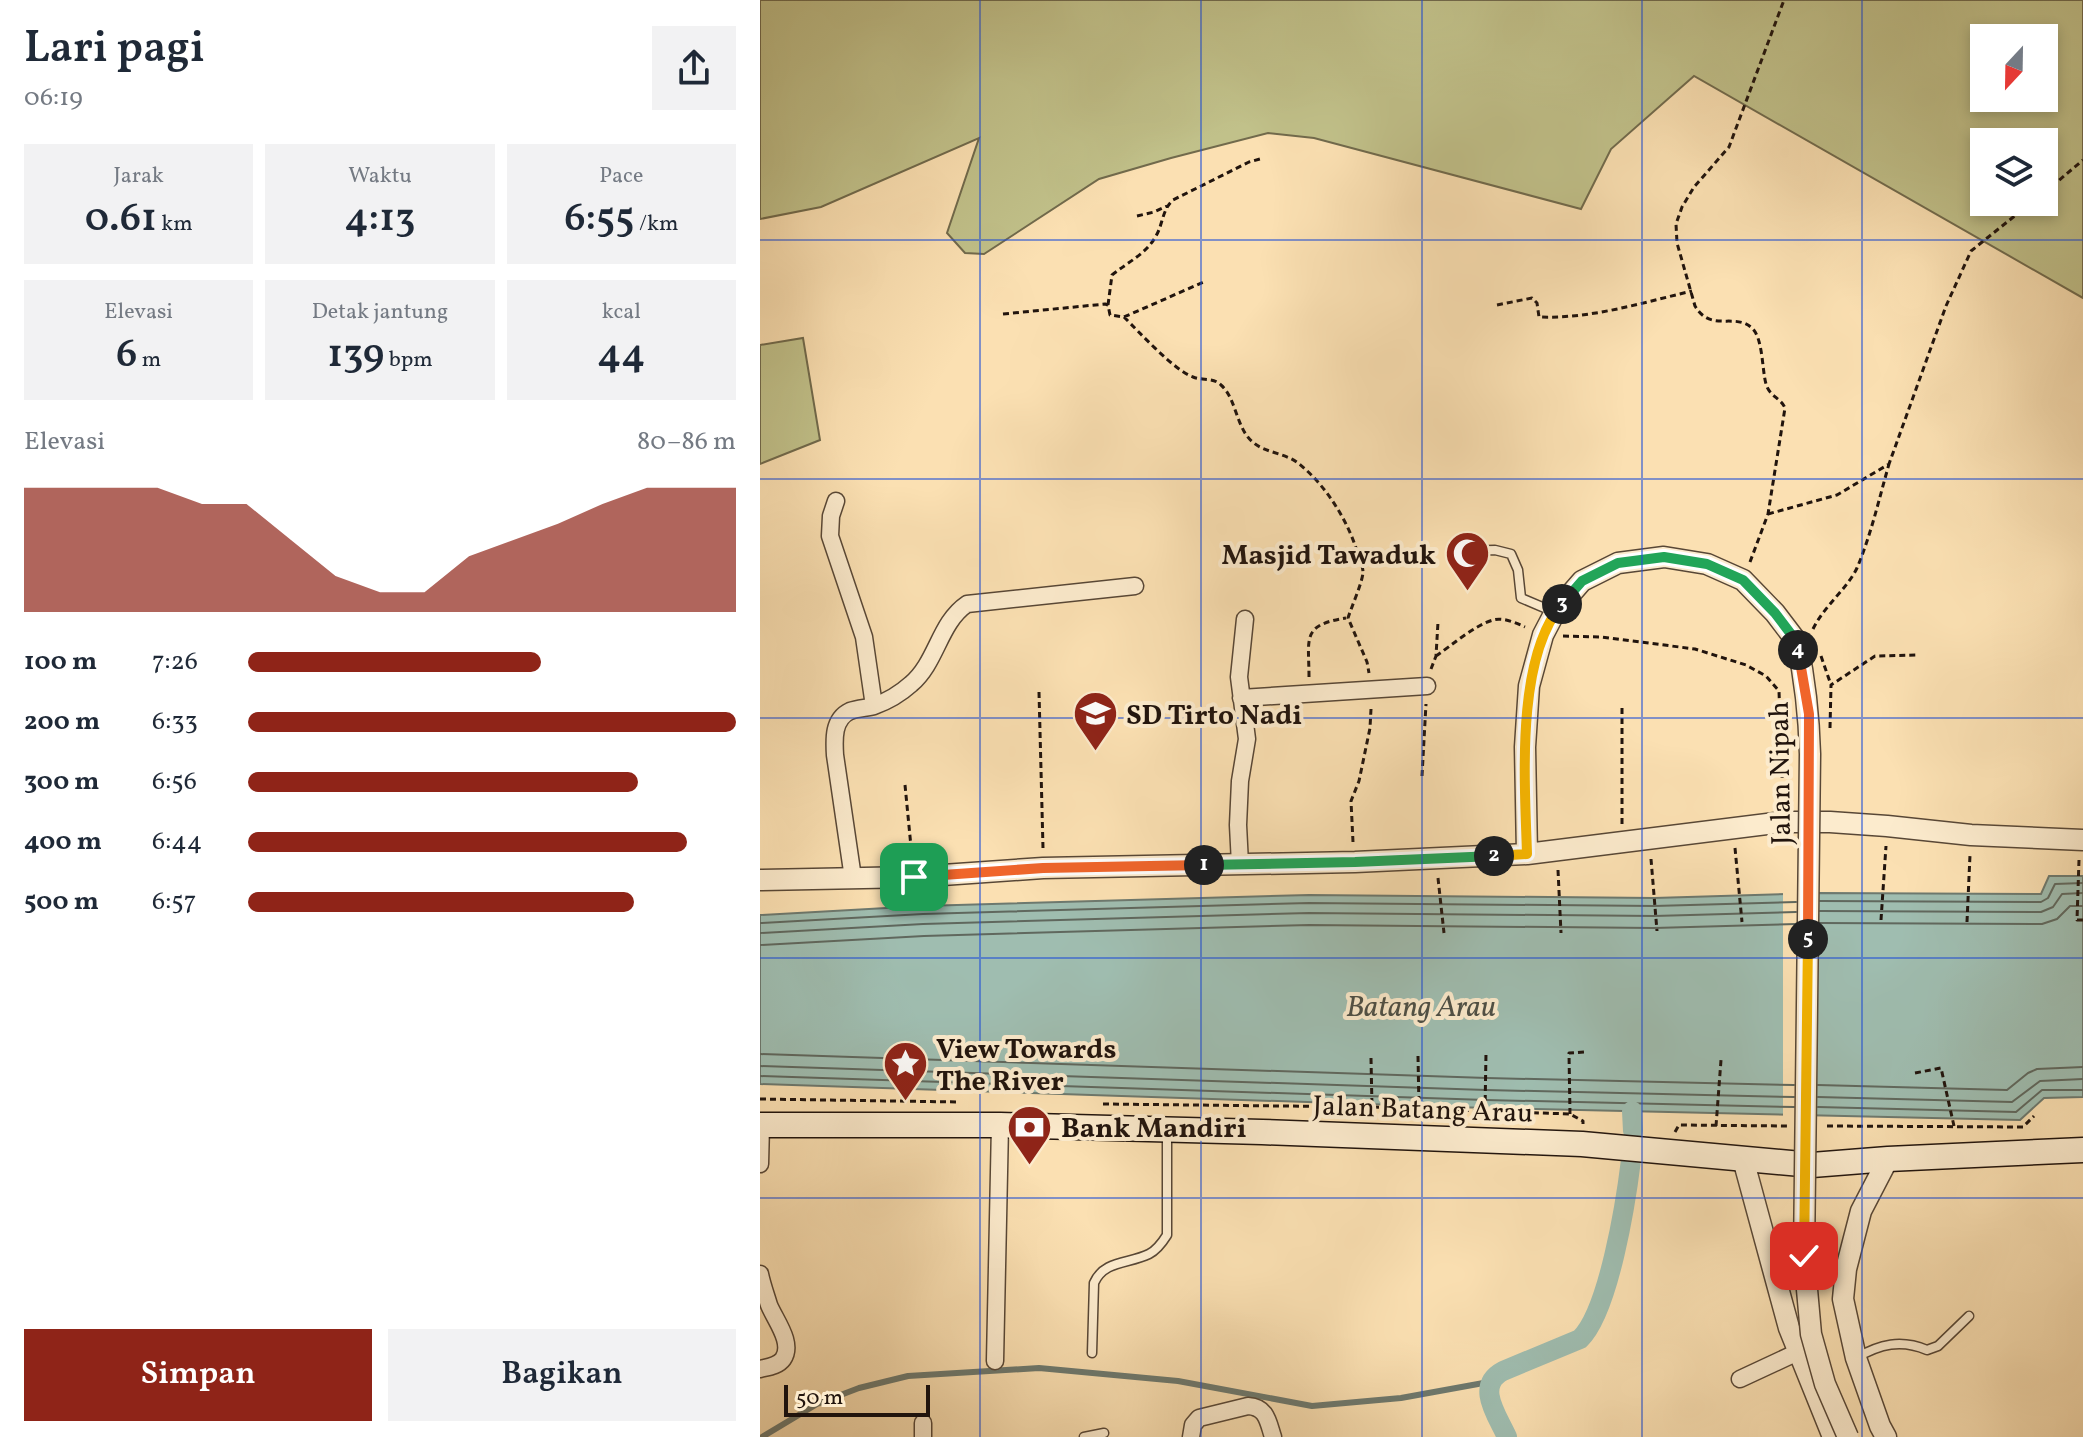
<!DOCTYPE html>
<html lang="id">
<meta charset="utf-8">
<style>
body{margin:0;font-family:Vollkorn,serif;background:#f2f2f3;color:#1f2937;height:100vh;display:flex;flex-direction:column;font-size:30px;white-space:nowrap}
*{box-sizing:border-box;margin:0}
p{font-size:26px;color:#747a83}
.icon{flex:none;width:44px;height:44px;fill:none;stroke:currentColor;stroke-width:2;stroke-linecap:round;stroke-linejoin:round}
.map{position:relative;flex:1;overflow:hidden}
.sheet{display:flex;flex-direction:column;background:#fff;width:760px}
.sheet>*{flex:none}
.needle{width:52px;rotate:202deg}
.fabs{position:absolute;left:1210px;top:24px;display:grid;gap:16px}
.fabs a{display:grid;place-items:center;width:88px;height:88px;border-radius:0px;background:#fff;box-shadow:0 4px 12px #0003;font-size:40px}
.scale{position:absolute;left:24px;bottom:20px;width:146px;box-sizing:border-box;padding-left:8px;border:4px solid #21140d;border-top:0;font-size:22px;line-height:28px;white-space:nowrap;color:#21140d;-webkit-text-stroke:6px #fcebcd;paint-order:stroke}
.pin{position:absolute;display:grid;place-items:center;width:68px;height:68px;color:#fff;margin:-34px;border-radius:16px;box-shadow:0 4px 12px #0006}
.km{position:absolute;width:40px;height:40px;margin:-20px;border-radius:50%;background:#222;color:#fff;font-size:22px;line-height:40px;text-align:center}
.round{display:grid;place-items:center;flex:none;width:84px;height:84px;border-radius:0px;background:#f2f2f3}
.headline{display:flex;align-items:center;justify-content:space-between;height:136px;padding:0 24px}
h1{font-size:44px;font-weight:600;line-height:60px}
.stats{display:grid;grid-template-columns:repeat(3,1fr);gap:12px;height:136px;padding:8px 24px}
.stats div{display:grid;align-content:center;border-radius:0px;background:#f2f2f3;text-align:center}
.stats b{font-size:40px;font-weight:600}
.stats small{font-size:22px;font-weight:400}
.stats p{font-size:22px}
.chart{height:224px;padding:16px 24px}
.chart p{display:flex;justify-content:space-between}
.chart svg{width:100%;height:144px;margin-top:8px;fill:#8f2418;opacity:.7}
.cta{display:flex;gap:16px;margin-top:auto;padding:16px 24px}
.cta a{flex:1;height:92px;border-radius:0px;background:#8f2418;color:#fff;font-size:32px;font-weight:600;line-height:92px;text-align:center}
.cta a+a{background:#f2f2f3;color:#1f2937}
ul{padding:0 24px;list-style:none;font-size:26px}
li{display:grid;grid-template-columns:128px 96px 1fr;align-items:center;height:60px}
li i{height:20px;border-radius:10px;background:#8f2418}
main{display:flex;flex:1;min-height:0}
.map>svg:first-child{display:block}
.green{fill:#c1c18a;stroke:#716a4c;stroke-width:2;fill-rule:evenodd}
.water{fill:#9fbdb0;stroke:#6d796f;stroke-width:2}
.pier{fill:#fbe0b2}
.lines{fill:none;stroke-linecap:round;stroke-linejoin:round}
.shore{stroke:#60685e;stroke-width:2}
.stream{stroke:#6d796f;stroke-width:6}
.canal{stroke:#9fbdb0;stroke-width:20}
.service-casing{stroke:#584736;stroke-width:11}
.minor-casing{stroke:#584736;stroke-width:19}
.tertiary-casing{stroke:#584736;stroke-width:23}
.secondary-casing{stroke:#21140d;stroke-width:27}
.path{stroke:#21140d;stroke-width:3;stroke-dasharray:6 4;stroke-linecap:butt}
.service{stroke:#fcebcd;stroke-width:8}
.minor{stroke:#fcebcd;stroke-width:16}
.tertiary{stroke:#fcebcd;stroke-width:20}
.secondary{stroke:#fcebcd;stroke-width:24}
.tertiary-bridge-casing{stroke:#584736;stroke-width:23;stroke-linecap:butt}
.tertiary-bridge{stroke:#fcebcd;stroke-width:20}
.split-1-casing{stroke:#fff;stroke-width:16}
.split-2-casing{stroke:#fff;stroke-width:16}
.split-3-casing{stroke:#fff;stroke-width:16}
.split-4-casing{stroke:#fff;stroke-width:16}
.split-5-casing{stroke:#fff;stroke-width:16}
.split-6-casing{stroke:#fff;stroke-width:16}
.split-1{stroke:#f0652b;stroke-width:10}
.split-2{stroke:#22a559;stroke-width:10}
.split-3{stroke:#f5b400;stroke-width:10}
.split-4{stroke:#22a559;stroke-width:10}
.split-5{stroke:#f0652b;stroke-width:10}
.split-6{stroke:#f5b400;stroke-width:10}
.grid{fill:none;stroke:#1d4ed8;stroke-width:2;stroke-opacity:0.55}
.labels{text-anchor:middle;stroke-width:8;stroke-linejoin:round;paint-order:stroke}
.poi-label{font-size:28px;font-weight:bold;fill:#21140d;stroke:#fcebcd;text-anchor:start}
.street-label{font-size:28px;fill:#21140d;stroke:#fcebcd}
.water-label{font-size:30px;font-style:italic;fill:#4d4f46;stroke:#fcebcd}
</style>
<main>
<section class="sheet">
<div class="headline"><div><h1>Lari pagi</h1><p>06:19</p></div><a class="round"><svg class="icon" aria-label="share" viewBox="0 0 24 24"><path d="M12 15V3M7 8l5-5 5 5M5 13v7h14v-7"/></svg></a></div>
<div class="stats">
<div><p>Jarak</p><b>0.61<small> km</small></b></div>
<div><p>Waktu</p><b>4:13</b></div>
<div><p>Pace</p><b>6:55<small> /km</small></b></div>
</div>
<div class="stats">
<div><p>Elevasi</p><b>6<small> m</small></b></div>
<div><p>Detak jantung</p><b>139<small> bpm</small></b></div>
<div><p>kcal</p><b>44</b></div>
</div>
<div class="chart"><p><span>Elevasi</span>80–86 m</p>
<svg viewBox="0 0 160 44" preserveAspectRatio="none"><path d="M0 44V6L10 6L20 6L30 6L40 11L50 11L60 22L70 33L80 38L90 38L100 27L110 22L120 17L130 11L140 6L150 6L160 6V44z"/></svg>
</div>
<ul>
<li><b>100 m</b>7:26<i style="width:60%"></i></li>
<li><b>200 m</b>6:33<i style="width:100%"></i></li>
<li><b>300 m</b>6:56<i style="width:80%"></i></li>
<li><b>400 m</b>6:44<i style="width:90%"></i></li>
<li><b>500 m</b>6:57<i style="width:79%"></i></li>
</ul>
<div class="cta"><a>Simpan</a><a>Bagikan</a></div>
</section>
<div class="map">
<svg width="1323" height="1437" viewBox="0 0 1323 1437">
<rect width="100%" height="100%" fill="#fbe0b2"/>
<filter id="stains"><feTurbulence type="fractalNoise" baseFrequency=".0025" numOctaves="4"/><feColorMatrix values="0 0 0 0 .2 0 0 0 0 .09 0 0 0 0 .02 0 0 0 .5 -.17"/></filter>
<radialGradient id="worn" r=".72"><stop offset=".6" stop-color="#630" stop-opacity="0"/><stop offset="1" stop-color="#630" stop-opacity=".3"/></radialGradient>
<path class="green" d="M 0,0 L 1323,0 L 1323,298 L 934,76 L 851,149 L 821,209 L 554,138 L 508,133 L 411,158 L 339,179 L 224,254 L 205,253 L 187,233 L 219,138 L 61,207 L 0,219 ZM 1224,38 L 1284,38 L 1284,98 L 1224,98 ZM 1224,142 L 1284,142 L 1284,202 L 1224,202 Z
M 43,338 L 60,440 L 0,464 L 0,345 Z"/>
<path class="water" d="M 1289,876 L 1323,876 L 1323,1097 L 1284,1098 L 1260,1120 L 726,1108 L 0,1084 L 0,915 L 162,906 L 549,895 L 894,898 L 1060,893 L 1281,894 Z"/>
<path class="pier" d="M 1055,889 L 1053,1119 L 1023,1118 L 1023,890 Z"/>
<g class="lines">
<path class="shore" d="M 1060,901 L 1281,902 L 1288,898 L 1295,884 L 1323,883
M 1060,911 L 1281,912 L 1293,907 L 1302,894 L 1323,893
M 0,923 L 163,914 L 549,903 L 894,906 L 1036,902
M 1060,923 L 1282,924 L 1297,919 L 1310,906 L 1323,906
M 0,933 L 163,924 L 549,913 L 894,916 L 1036,912
M 0,945 L 164,936 L 549,925 L 894,928 L 1036,924
M 0,1054 L 727,1078 L 1034,1085
M 0,1066 L 726,1090 L 1034,1097
M 0,1076 L 726,1100 L 1034,1107
M 1058,1085 L 1247,1090 L 1268,1073 L 1277,1069 L 1323,1067
M 1058,1097 L 1252,1102 L 1280,1081 L 1323,1079
M 1058,1107 L 1256,1112 L 1282,1090 L 1323,1090"/>
<path class="stream" d="M 2,1437 L 57,1404 L 99,1388 L 148,1376 L 279,1368 L 418,1381 L 552,1406 L 641,1398 L 729,1382"/>
<path class="canal" d="M 872,1111 L 873,1131
M 747,1437 C 737,1415 715,1386 743,1371 L 820,1339 C 849,1311 866,1201 871,1160"/>
<defs>
<path id="service" d="M 696,551 L 735,550 L 751,554 L 758,570 L 761,598 L 794,612
M 332,1353 L 334,1283 C 344,1260 369,1264 389,1254 C 397,1250 402,1243 407,1235 L 407,1131
M 1096,1358 C 1120,1344 1141,1339 1167,1350 L 1178,1346 L 1209,1316
M 324,1437 L 344,1433"/>
<path id="minor" d="M 76,501 L 71,516 L 70,536 L 104,637 L 114,706
M 481,698 L 667,686
M 480,864 L 478,825 L 480,781 L 487,739 L 479,677 L 485,619
M 93,878 L 75,755 C 74,739 73,719 90,711 C 98,708 107,708 114,706 C 128,701 141,693 151,684 C 177,662 179,623 207,604 L 375,586
M 0,1164 L 1,1125
M 0,1274 C 2,1284 6,1295 9,1305 C 15,1320 34,1343 23,1359 C 18,1366 8,1367 0,1369
M 235,1361 L 240,1125
M 980,1379 L 1038,1352
M 163,1423 L 163,1437
M 431,1437 L 433,1425 L 439,1418 L 488,1406 C 507,1407 508,1422 513,1437"/>
<path id="tertiary" d="M 767,854 L 765,747 L 769,686 L 783,635 L 795,612 L 822,581 L 858,563 L 904,557 L 947,564 L 983,580 L 1015,613 L 1037,642
M 0,880 L 154,877 L 283,868 L 595,862 L 767,854 L 1023,822 L 1070,822 L 1127,826 L 1211,835 L 1323,840
M 983,1159 L 1029,1328 L 1073,1437
M 1126,1437 L 1120,1426 L 1096,1358 L 1083,1299 L 1086,1269 L 1101,1211 L 1128,1159"/>
<path id="secondary" d="M 0,1125 L 240,1125 L 502,1132 L 822,1144 L 1052,1165 L 1128,1159 L 1323,1150"/>
</defs>
<use href="#service" class="service-casing"/>
<use href="#minor" class="minor-casing"/>
<use href="#tertiary" class="tertiary-casing"/>
<use href="#secondary" class="secondary-casing"/>
<path class="path" d="M 1284,193 L 1323,160
M 377,216 L 394,212 L 407,206
M 348,305 L 352,275 C 368,262 386,254 396,236 C 403,224 402,210 413,200 L 489,162 L 500,159
M 737,305 L 772,298 L 777,303 L 779,317 C 831,319 881,303 932,291
M 243,314 L 345,304 L 348,305 L 350,315 L 364,317 L 446,281
M 364,317 C 379,332 415,371 433,377 C 443,381 453,377 461,385 C 477,399 476,430 494,443 C 506,453 525,453 538,463 C 566,485 588,521 598,554 C 599,559 603,566 603,572 C 603,581 591,608 588,618 L 607,662 L 609,673
M 1008,514 L 1077,495 L 1129,464 L 1186,306 L 1211,251 L 1272,202
M 990,562 L 1008,514 L 1025,408 C 1021,398 1009,396 1006,384 C 1002,370 1003,338 992,328 C 974,312 951,333 935,306 L 917,243 L 916,224 L 922,207 L 934,187 L 969,147 L 1024,0
M 1053,629 C 1064,606 1087,589 1097,568 C 1111,535 1119,499 1129,464
M 803,636 L 841,637 L 935,649 L 986,665 L 1006,676 L 1019,691 L 1023,803
M 676,656 C 692,645 715,625 733,620 C 743,617 756,623 765,627
M 1061,656 L 1071,685
M 671,669 L 676,656 L 678,622
M 549,677 C 549,638 541,625 586,618
M 279,692 L 283,848
M 1070,728 L 1071,685 L 1115,656 L 1159,655
M 662,776 L 666,704
M 145,785 L 152,857
M 862,824 L 862,705
M 593,842 L 591,801 L 599,781 L 610,728 L 611,709
M 975,848 L 982,922
M 891,859 L 897,931
M 1319,860 L 1317,920 L 1323,920
M 798,870 L 801,933
M 678,878 L 684,933
M 1121,920 L 1126,846
M 1207,922 L 1210,855
M 658,1056 L 659,1109
M 611,1058 L 612,1107
M 1155,1073 L 1181,1068 L 1194,1126
M 0,1099 L 200,1102
M 343,1104 L 612,1107 L 810,1114 L 823,1121 L 823,1124
M 725,1111 L 726,1053
M 810,1114 L 809,1053 L 825,1052
M 956,1126 L 961,1060
M 1067,1126 L 1263,1127 L 1274,1116
M 915,1132 L 919,1125 L 1027,1126"/>
<use href="#service" class="service"/>
<use href="#minor" class="minor"/>
<use href="#tertiary" class="tertiary"/>
<use href="#secondary" class="secondary"/>
<defs>
<path id="tertiary-bridge" d="M 1037,642 C 1045,680 1049,716 1050,754 L 1044,1256 L 1051,1334 L 1065,1384 L 1088,1437"/>
</defs>
<use href="#tertiary-bridge" class="tertiary-bridge-casing"/>
<use href="#tertiary-bridge" class="tertiary-bridge"/>
</g>
<g class="lines">
<defs>
<path id="split-1" d="M 154,877 L 283,868 L 444,865"/>
<path id="split-2" d="M 444,865 L 595,862 L 734,856"/>
<path id="split-3" d="M 734,856 L 767,854 C 765,785 755,659 802,604"/>
<path id="split-4" d="M 802,604 L 822,581 L 858,563 L 904,557 L 947,564 L 983,580 L 1015,613 L 1037,642 L 1038,650"/>
<path id="split-5" d="M 1038,650 L 1049,714 L 1048,939"/>
<path id="split-6" d="M 1044,1256 L 1048,939"/>
</defs>
<use href="#split-1" class="split-1-casing"/>
<use href="#split-2" class="split-2-casing"/>
<use href="#split-3" class="split-3-casing"/>
<use href="#split-4" class="split-4-casing"/>
<use href="#split-5" class="split-5-casing"/>
<use href="#split-6" class="split-6-casing"/>
<use href="#split-1" class="split-1"/>
<use href="#split-2" class="split-2"/>
<use href="#split-3" class="split-3"/>
<use href="#split-4" class="split-4"/>
<use href="#split-5" class="split-5"/>
<use href="#split-6" class="split-6"/>
</g>
<path class="grid" d="M 220,0 L 220,1437M 441,0 L 441,1437M 662,0 L 662,1437M 882,0 L 882,1437M 1102,0 L 1102,1437M 0,240 L 1323,240M 0,479 L 1323,479M 0,718 L 1323,718M 0,958 L 1323,958M 0,1198 L 1323,1198"/>
<defs>
<symbol id="mosque-pin" viewBox="-11 -11 22 30"><path d="M0 17L-7.5 6A9.5 9.5 0 1 1 7.5 6Z" fill="#8f2418" stroke="#fcebcd"/><path d="M3.5-4.9A6 6 0 1 0 3.5 4.9A5 5 0 1 1 3.5-4.9Z" fill="#fff"/></symbol>
<symbol id="school-pin" viewBox="-11 -11 22 30"><path d="M0 17L-7.5 6A9.5 9.5 0 1 1 7.5 6Z" fill="#8f2418" stroke="#fcebcd"/><path d="M0-5L7-2L0 1L-7-2ZM-4 1L0 2.5L4 1V4Q0 6-4 4Z" fill="#fff"/></symbol>
<symbol id="sight-pin" viewBox="-11 -11 22 30"><path d="M0 17L-7.5 6A9.5 9.5 0 1 1 7.5 6Z" fill="#8f2418" stroke="#fcebcd"/><path d="M0-6L1.8-2.2L6-1.7L2.9 1.2L3.7 5.4L0 3.3L-3.7 5.4L-2.9 1.2L-6-1.7L-1.8-2.2Z" fill="#fff"/></symbol>
<symbol id="bank-pin" viewBox="-11 -11 22 30"><path d="M0 17L-7.5 6A9.5 9.5 0 1 1 7.5 6Z" fill="#8f2418" stroke="#fcebcd"/><path d="M-6-4H6V4H-6ZM0-2.3a2.3 2.3 0 1 0 0 4.6a2.3 2.3 0 1 0 0-4.6Z" fill="#fff"/></symbol>
</defs>
<g fill-rule="evenodd">
<use href="#mosque-pin" x="682" y="528" width="51" height="69"/>
<use href="#school-pin" x="310" y="688" width="51" height="69"/>
<use href="#sight-pin" x="120" y="1038" width="51" height="69"/>
<use href="#bank-pin" x="244" y="1102" width="51" height="69"/>
</g>
<g class="labels">
<g class="poi-label">
<text x="676" y="564" text-anchor="end">Masjid Tawaduk</text>
<text x="366" y="724">SD Tirto Nadi</text>
<text x="176" y="1058">View Towards<tspan x="176" dy="32">The River</tspan></text>
<text x="301" y="1137">Bank Mandiri</text>
</g>
<g class="street-label">
<text transform="translate(1019 773) rotate(-91)" y="10">Jalan Nipah</text>
<text transform="translate(663 1108) rotate(2)" y="10">Jalan Batang Arau</text>
</g>
<g class="water-label">
<text x="661" y="1016">Batang Arau</text>
</g>
</g>
<rect width="100%" height="100%" filter="url(#stains)"/>
<rect width="100%" height="100%" fill="url(#worn)"/>
</svg>
<div class="fabs">
<a><svg class="needle" viewBox="-14 -14 28 28"><path d="M0-13l5 13h-10z" fill="#e53935"/><path d="M0 13l5-13h-10z" fill="#747a83"/></svg></a>
<a><svg class="icon" aria-label="layers" viewBox="0 0 24 24"><path d="M12 4l9 5-9 5-9-5zM3 14l9 5 9-5"/></svg></a>
</div>
<div class="scale">50 m</div>
<div class="pin" style="left:154px;top:877px;background:#1e9e55"><svg class="icon" aria-label="arrive" viewBox="0 0 24 24"><path d="M6 21V4h12l-3 4 3 4H6"/></svg></div>
<div class="pin" style="left:1044px;top:1256px;background:#d93025"><svg class="icon" aria-label="check" viewBox="0 0 24 24"><path d="M5 12l5 5 9-10"/></svg></div>
<b class="km" style="left:444px;top:865px">1</b>
<b class="km" style="left:734px;top:856px">2</b>
<b class="km" style="left:802px;top:604px">3</b>
<b class="km" style="left:1038px;top:650px">4</b>
<b class="km" style="left:1048px;top:939px">5</b>
</div>
</main>
